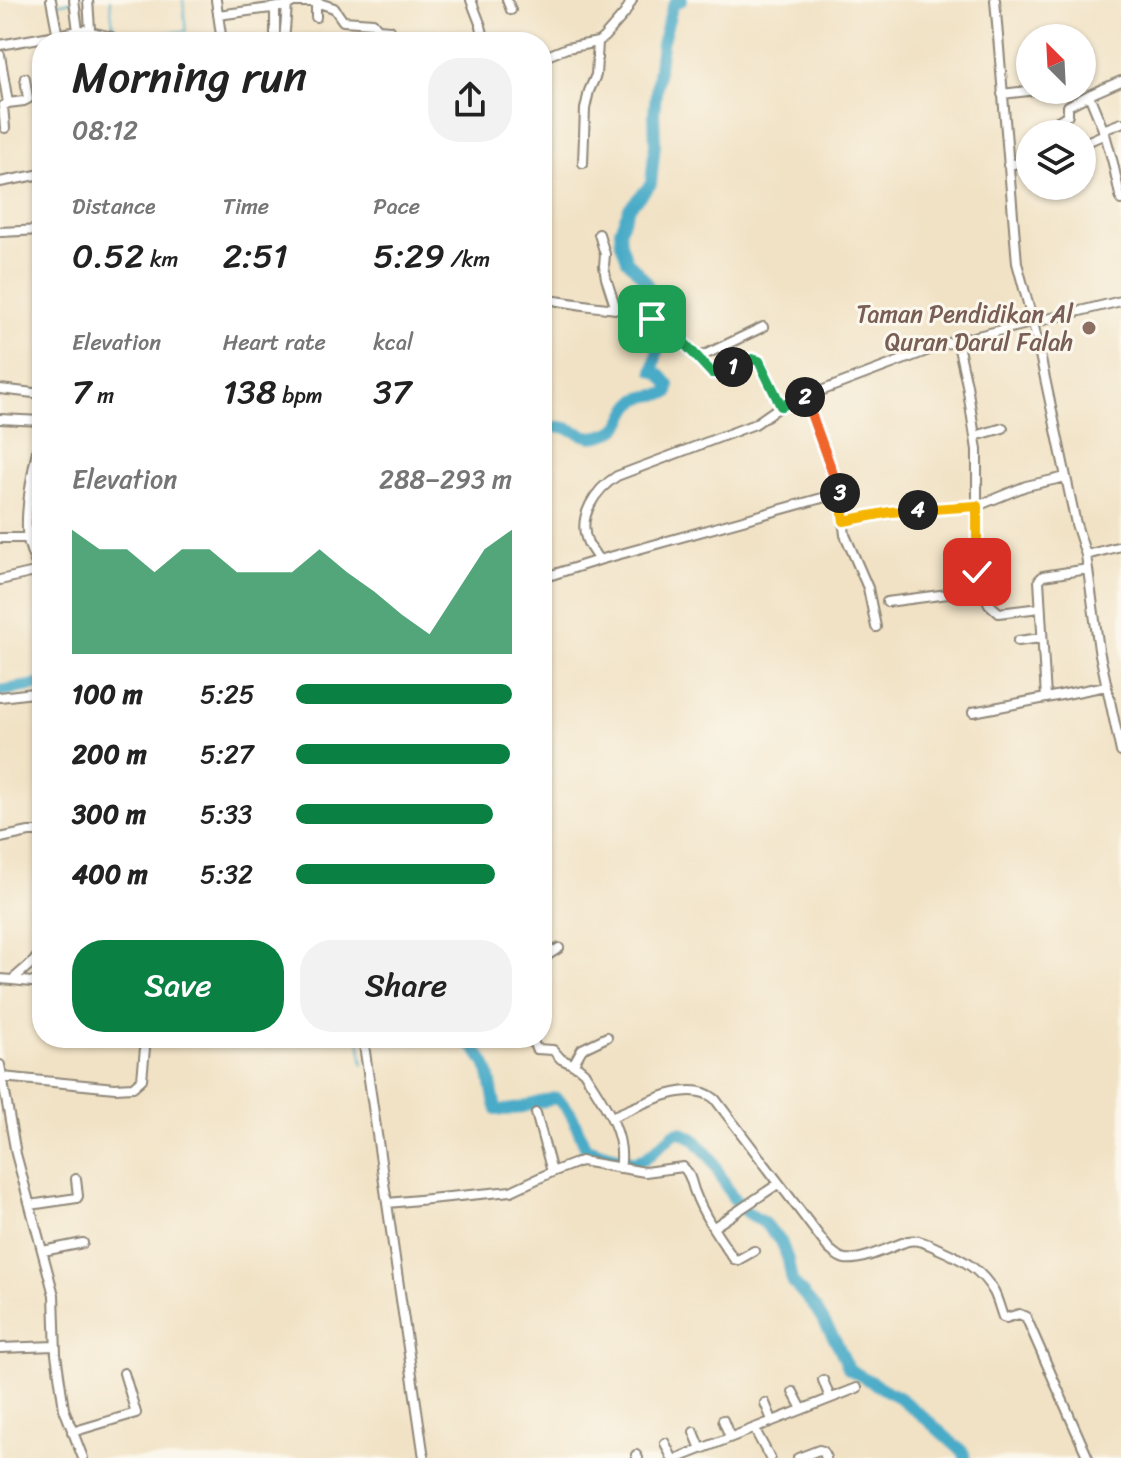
<!DOCTYPE html>
<meta charset="utf-8">
<style>
body{margin:0;font-family:Sriracha,sans-serif;background:#f2f2f2;color:#222;height:100vh;display:flex;flex-direction:column;font-size:30px;white-space:nowrap}
*{box-sizing:border-box;margin:0}
p{font-size:26px;color:#767676}
.icon{flex:none;width:44px;height:44px;fill:none;stroke:currentColor;stroke-width:2;stroke-linecap:round;stroke-linejoin:round}
.map{position:relative;flex:1;overflow:hidden}
.side{position:absolute;left:32px;top:32px;width:520px;height:1016px;display:flex;flex-direction:column;background:#fff;border-radius:32px;box-shadow:0 2px 6px #0004}
.side>*{flex:none}
.needle{width:52px;rotate:336deg}
.tools{position:absolute;left:1016px;top:24px;display:grid;gap:16px}
.tools a{display:grid;place-items:center;width:80px;height:80px;border-radius:50%;background:#fff;box-shadow:0 2px 6px #0004;font-size:40px}
.pin{position:absolute;display:grid;place-items:center;width:68px;height:68px;color:#fff;margin:-34px;border-radius:16px;box-shadow:0 4px 12px #0006}
.km{position:absolute;width:40px;height:40px;margin:-20px;border-radius:50%;background:#222;color:#fff;font-size:22px;line-height:40px;text-align:center}
.round{display:grid;place-items:center;flex:none;width:84px;height:84px;border-radius:32px;background:#f2f2f2}
.headline{display:flex;align-items:center;justify-content:space-between;height:136px;padding:0 40px}
h1{font-size:44px;font-weight:600;line-height:60px}
.stats{display:grid;grid-template-columns:repeat(3,1fr);gap:12px;height:136px;padding:8px 40px}
.stats div{display:grid;align-content:center}
.stats b{font-size:34px;font-weight:600}
.stats small{font-size:22px;font-weight:400}
.stats p{font-size:22px}
.chart{height:224px;padding:16px 40px}
.chart p{display:flex;justify-content:space-between}
.chart svg{width:100%;height:144px;margin-top:8px;fill:#0b8043;opacity:.7}
.cta{display:flex;gap:16px;margin-top:auto;padding:16px 40px}
.cta a{flex:1;height:92px;border-radius:32px;background:#0b8043;color:#fff;font-size:32px;font-weight:600;line-height:92px;text-align:center}
.cta a+a{background:#f2f2f2;color:#222}
ul{padding:0 40px;list-style:none;font-size:26px}
li{display:grid;grid-template-columns:128px 96px 1fr;align-items:center;height:60px}
li i{height:20px;border-radius:10px;background:#0b8043}
.map>svg:first-child{display:block}
.lines{fill:none;stroke-linecap:round;stroke-linejoin:round}
.stream{stroke:#48abc7;stroke-width:2}
.river{stroke:#48abc7;stroke-width:12}
.minor-casing{stroke:#8e8678;stroke-width:12}
.minor{stroke:#fff;stroke-width:8}
.split-1-casing{stroke:#fff;stroke-width:16}
.split-2-casing{stroke:#fff;stroke-width:16}
.split-3-casing{stroke:#fff;stroke-width:16}
.split-4-casing{stroke:#fff;stroke-width:16}
.split-5-casing{stroke:#fff;stroke-width:16}
.split-1{stroke:#22a559;stroke-width:10}
.split-2{stroke:#22a559;stroke-width:10}
.split-3{stroke:#f0652b;stroke-width:10}
.split-4{stroke:#f5b400;stroke-width:10}
.split-5{stroke:#f5b400;stroke-width:10}
.education-dot{fill:#8d6e63;stroke:#fbf7ec;stroke-width:3}
.labels{text-anchor:middle;stroke-width:6;stroke-linejoin:round;paint-order:stroke}
.education-label{font-size:24px;fill:#785e54;stroke:#fbf7ec;text-anchor:end}
</style>
<div class="map">
<svg width="1121" height="1458" viewBox="0 0 1121 1458">
<rect width="100%" height="100%" fill="#fbf7ec"/>
<filter id="ink" filterUnits="userSpaceOnUse"><feTurbulence type="fractalNoise" baseFrequency=".0125" numOctaves="2"/><feDisplacementMap in="SourceGraphic" scale="16" xChannelSelector="R" yChannelSelector="G"/><feConvolveMatrix kernelMatrix="1 2 1 2 8 2 1 2 1" color-interpolation-filters="sRGB"/></filter>
<filter id="wash" filterUnits="userSpaceOnUse"><feTurbulence type="fractalNoise" baseFrequency=".006" numOctaves="4" result="noise"/><feDisplacementMap in="SourceGraphic" scale="32" xChannelSelector="R" yChannelSelector="G"/><feGaussianBlur stdDeviation="1.8" result="paint"/><feColorMatrix in="noise" values="0 0 0 0 0 0 0 0 0 0 0 0 0 0 0 0 0 1.4 0 .05"/><feComposite in="paint" operator="in"/></filter>
<g filter="url(#wash)">
<rect width="100%" height="100%" fill="#f1e2c5"/>
<g class="lines">
<path class="stream" d="M 110,0 L 114,35
M 57,4 L 71,1
M 115,36 L 186,31 L 183,0
M 359,1039 L 363,1065"/>
<path class="river" d="M 279,42 L 284,0
M 542,430 C 548,429 555,426 561,427 C 578,429 584,441 603,435 C 629,428 621,411 637,400 C 647,394 657,396 668,393 L 669,385 L 660,374 L 653,371 L 660,338 L 655,332 L 649,328 L 648,310 L 654,301 L 646,281 L 627,260 L 621,243 L 620,230 L 629,208 L 651,184 L 655,143 L 654,114 L 657,83 L 662,44 L 672,8 L 675,3 L 682,0
M 0,691 L 42,684
M 438,1038 L 465,1039 C 475,1048 484,1058 488,1071 C 492,1083 492,1096 497,1110 C 517,1111 536,1102 556,1098 C 576,1113 575,1127 586,1148 L 634,1162 L 646,1158 L 675,1133 L 681,1132 L 694,1139 L 711,1158 L 731,1195 L 745,1211 L 764,1223 L 781,1241 L 788,1260 L 792,1281 L 816,1309 L 837,1343 L 849,1369 L 901,1399 L 926,1419 L 964,1453 L 965,1458"/>
</g>
</g>
<g filter="url(#ink)">
<g class="lines">
<defs>
<path id="minor" d="M 51,0 L 59,42
M 74,0 L 78,31
M 216,0 L 222,42
M 471,0 L 481,26 L 485,42
M 507,0 L 511,10
M 995,0 L 1017,263 L 1033,322 L 1076,524 L 1086,555 L 1099,650 L 1121,752
M 294,2 L 316,2 L 334,8 L 343,21 L 373,23 L 378,29 L 390,30 L 392,42
M 275,8 L 275,42
M 218,15 L 286,6 L 295,1
M 316,17 L 316,2
M 90,29 L 91,32 L 112,37 L 113,42
M 284,42 L 287,5
M 423,42 L 434,42
M 0,45 L 90,29 L 88,0
M 0,55 L 8,103 L 3,106 L 5,128
M 542,58 L 567,48 L 598,42 L 604,37 L 625,13 L 632,0
M 1002,94 L 1037,90
M 1089,95 L 1121,81
M 8,103 L 24,101 L 28,99 L 25,78
M 1058,121 L 1068,115 L 1068,106 L 1089,95 L 1105,134 L 1113,163 L 1121,200
M 1103,130 L 1121,123
M 1082,144 L 1105,134
M 583,163 L 585,109 L 589,91 L 596,75 L 598,42
M 1008,165 L 1030,161
M 0,182 L 42,174
M 0,232 L 42,230
M 599,234 L 605,254 L 604,266 L 606,278 L 616,309 C 661,313 682,344 712,373 L 720,372 L 755,359 L 761,364 L 781,406
M 542,286 C 542,287 546,298 546,298 C 549,301 607,308 616,309
M 957,340 L 967,385 L 977,450 L 977,578 L 989,604 L 999,613 L 1040,608
M 698,358 L 763,327
M 0,389 L 42,394
M 806,397 L 840,493 L 845,535 L 868,588 L 876,627
M 0,419 L 42,421
M 42,429 C 35,458 23,510 28,540 C 31,554 38,567 42,581
M 975,436 L 1003,428
M 844,521 L 890,512 L 977,506 L 1026,486 L 1066,477
M 0,538 L 28,538
M 1086,555 L 1121,546
M 599,560 C 595,554 591,549 588,543 C 576,517 596,489 617,476 L 755,424 L 781,406 L 945,344 L 1121,301
M 1088,569 L 1043,576 L 1039,580 L 1046,698 L 1106,686
M 542,578 L 599,560 L 840,493
M 0,580 L 39,571
M 887,602 L 948,594 L 980,585
M 1018,641 L 1041,638
M 0,697 L 42,692
M 973,712 L 1046,698
M 0,838 L 29,832 L 42,832
M 542,959 L 559,948
M 0,979 L 12,980 L 34,961 L 42,950
M 12,980 L 42,983
M 363,1038 L 424,1458
M 532,1038 L 536,1049 L 553,1050 L 561,1059 L 578,1067 L 584,1072 C 602,1101 627,1133 620,1168
M 0,1065 L 16,1154 L 54,1295 L 56,1354 L 64,1409 L 83,1458
M 573,1065 L 582,1049 L 607,1037
M 2,1077 L 115,1088 L 133,1087 L 142,1079 L 146,1038
M 536,1113 L 552,1172
M 611,1117 C 640,1106 689,1077 715,1099 L 829,1249 C 834,1253 839,1258 845,1259 C 861,1262 892,1246 908,1241 C 919,1239 928,1244 939,1249 C 962,1259 981,1269 994,1292 C 998,1300 1000,1309 1003,1317 L 1006,1318 L 1019,1314 L 1026,1317 L 1088,1458
M 388,1203 L 511,1191 L 552,1172 L 581,1161 L 645,1172 L 683,1167 C 690,1173 691,1181 694,1190 C 703,1215 719,1238 734,1259 L 738,1260 L 754,1251
M 30,1205 L 77,1198 L 78,1196 L 76,1179
M 714,1227 L 778,1184
M 43,1251 L 83,1243
M 0,1348 L 55,1346
M 823,1380 L 830,1398
M 793,1392 L 802,1409
M 765,1403 L 772,1420
M 723,1420 L 730,1437
M 754,1428 L 770,1458
M 72,1432 L 136,1413 L 124,1373
M 694,1432 L 701,1449
M 665,1443 L 672,1458
M 636,1455 L 638,1458
M 678,1458 L 857,1388
M 798,1458 L 819,1450 L 823,1451 L 826,1458"/>
</defs>
<use href="#minor" class="minor-casing"/>
<use href="#minor" class="minor"/>
</g>
</g>
<g class="lines" filter="url(#ink)">
<defs>
<path id="split-1" d="M 652,319 L 686,345 L 712,373 L 715,373 L 733,367"/>
<path id="split-2" d="M 733,367 L 752,359 L 759,361 L 781,406 L 805,397"/>
<path id="split-3" d="M 805,397 L 840,493"/>
<path id="split-4" d="M 840,493 L 844,521 L 890,512 L 918,510"/>
<path id="split-5" d="M 918,510 L 977,506 L 977,572"/>
</defs>
<use href="#split-1" class="split-1-casing"/>
<use href="#split-2" class="split-2-casing"/>
<use href="#split-3" class="split-3-casing"/>
<use href="#split-4" class="split-4-casing"/>
<use href="#split-5" class="split-5-casing"/>
<use href="#split-1" class="split-1"/>
<use href="#split-2" class="split-2"/>
<use href="#split-3" class="split-3"/>
<use href="#split-4" class="split-4"/>
<use href="#split-5" class="split-5"/>
</g>
<circle class="education-dot" cx="1089" cy="328" r="8"/>
<g class="labels">
<g class="education-label">
<text x="1073" y="322">Taman Pendidikan Al<tspan x="1073" dy="28">Quran Darul Falah</tspan></text>
</g>
</g>
</svg>
<div class="tools">
<a><svg class="needle" viewBox="-14 -14 28 28"><path d="M0-13l5 13h-10z" fill="#e53935"/><path d="M0 13l5-13h-10z" fill="#767676"/></svg></a>
<a><svg class="icon" aria-label="layers" viewBox="0 0 24 24"><path d="M12 4l9 5-9 5-9-5zM3 14l9 5 9-5"/></svg></a>
</div>
<div class="pin" style="left:652px;top:319px;background:#1e9e55"><svg class="icon" aria-label="arrive" viewBox="0 0 24 24"><path d="M6 21V4h12l-3 4 3 4H6"/></svg></div>
<div class="pin" style="left:977px;top:572px;background:#d93025"><svg class="icon" aria-label="check" viewBox="0 0 24 24"><path d="M5 12l5 5 9-10"/></svg></div>
<b class="km" style="left:733px;top:367px">1</b>
<b class="km" style="left:805px;top:397px">2</b>
<b class="km" style="left:840px;top:493px">3</b>
<b class="km" style="left:918px;top:510px">4</b>
<section class="side">
<div class="headline"><div><h1>Morning run</h1><p>08:12</p></div><a class="round"><svg class="icon" aria-label="share" viewBox="0 0 24 24"><path d="M12 15V3M7 8l5-5 5 5M5 13v7h14v-7"/></svg></a></div>
<div class="stats">
<div><p>Distance</p><b>0.52<small> km</small></b></div>
<div><p>Time</p><b>2:51</b></div>
<div><p>Pace</p><b>5:29<small> /km</small></b></div>
</div>
<div class="stats">
<div><p>Elevation</p><b>7<small> m</small></b></div>
<div><p>Heart rate</p><b>138<small> bpm</small></b></div>
<div><p>kcal</p><b>37</b></div>
</div>
<div class="chart"><p><span>Elevation</span>288–293 m</p>
<svg viewBox="0 0 160 44" preserveAspectRatio="none"><path d="M0 44V6L10 12L20 12L30 19L40 12L50 12L60 19L70 19L80 19L90 12L100 19L110 25L120 32L130 38L140 25L150 12L160 6V44z"/></svg>
</div>
<ul>
<li><b>100 m</b>5:25<i style="width:100%"></i></li>
<li><b>200 m</b>5:27<i style="width:99%"></i></li>
<li><b>300 m</b>5:33<i style="width:91%"></i></li>
<li><b>400 m</b>5:32<i style="width:92%"></i></li>
</ul>
<div class="cta"><a>Save</a><a>Share</a></div>
</section>
</div>
